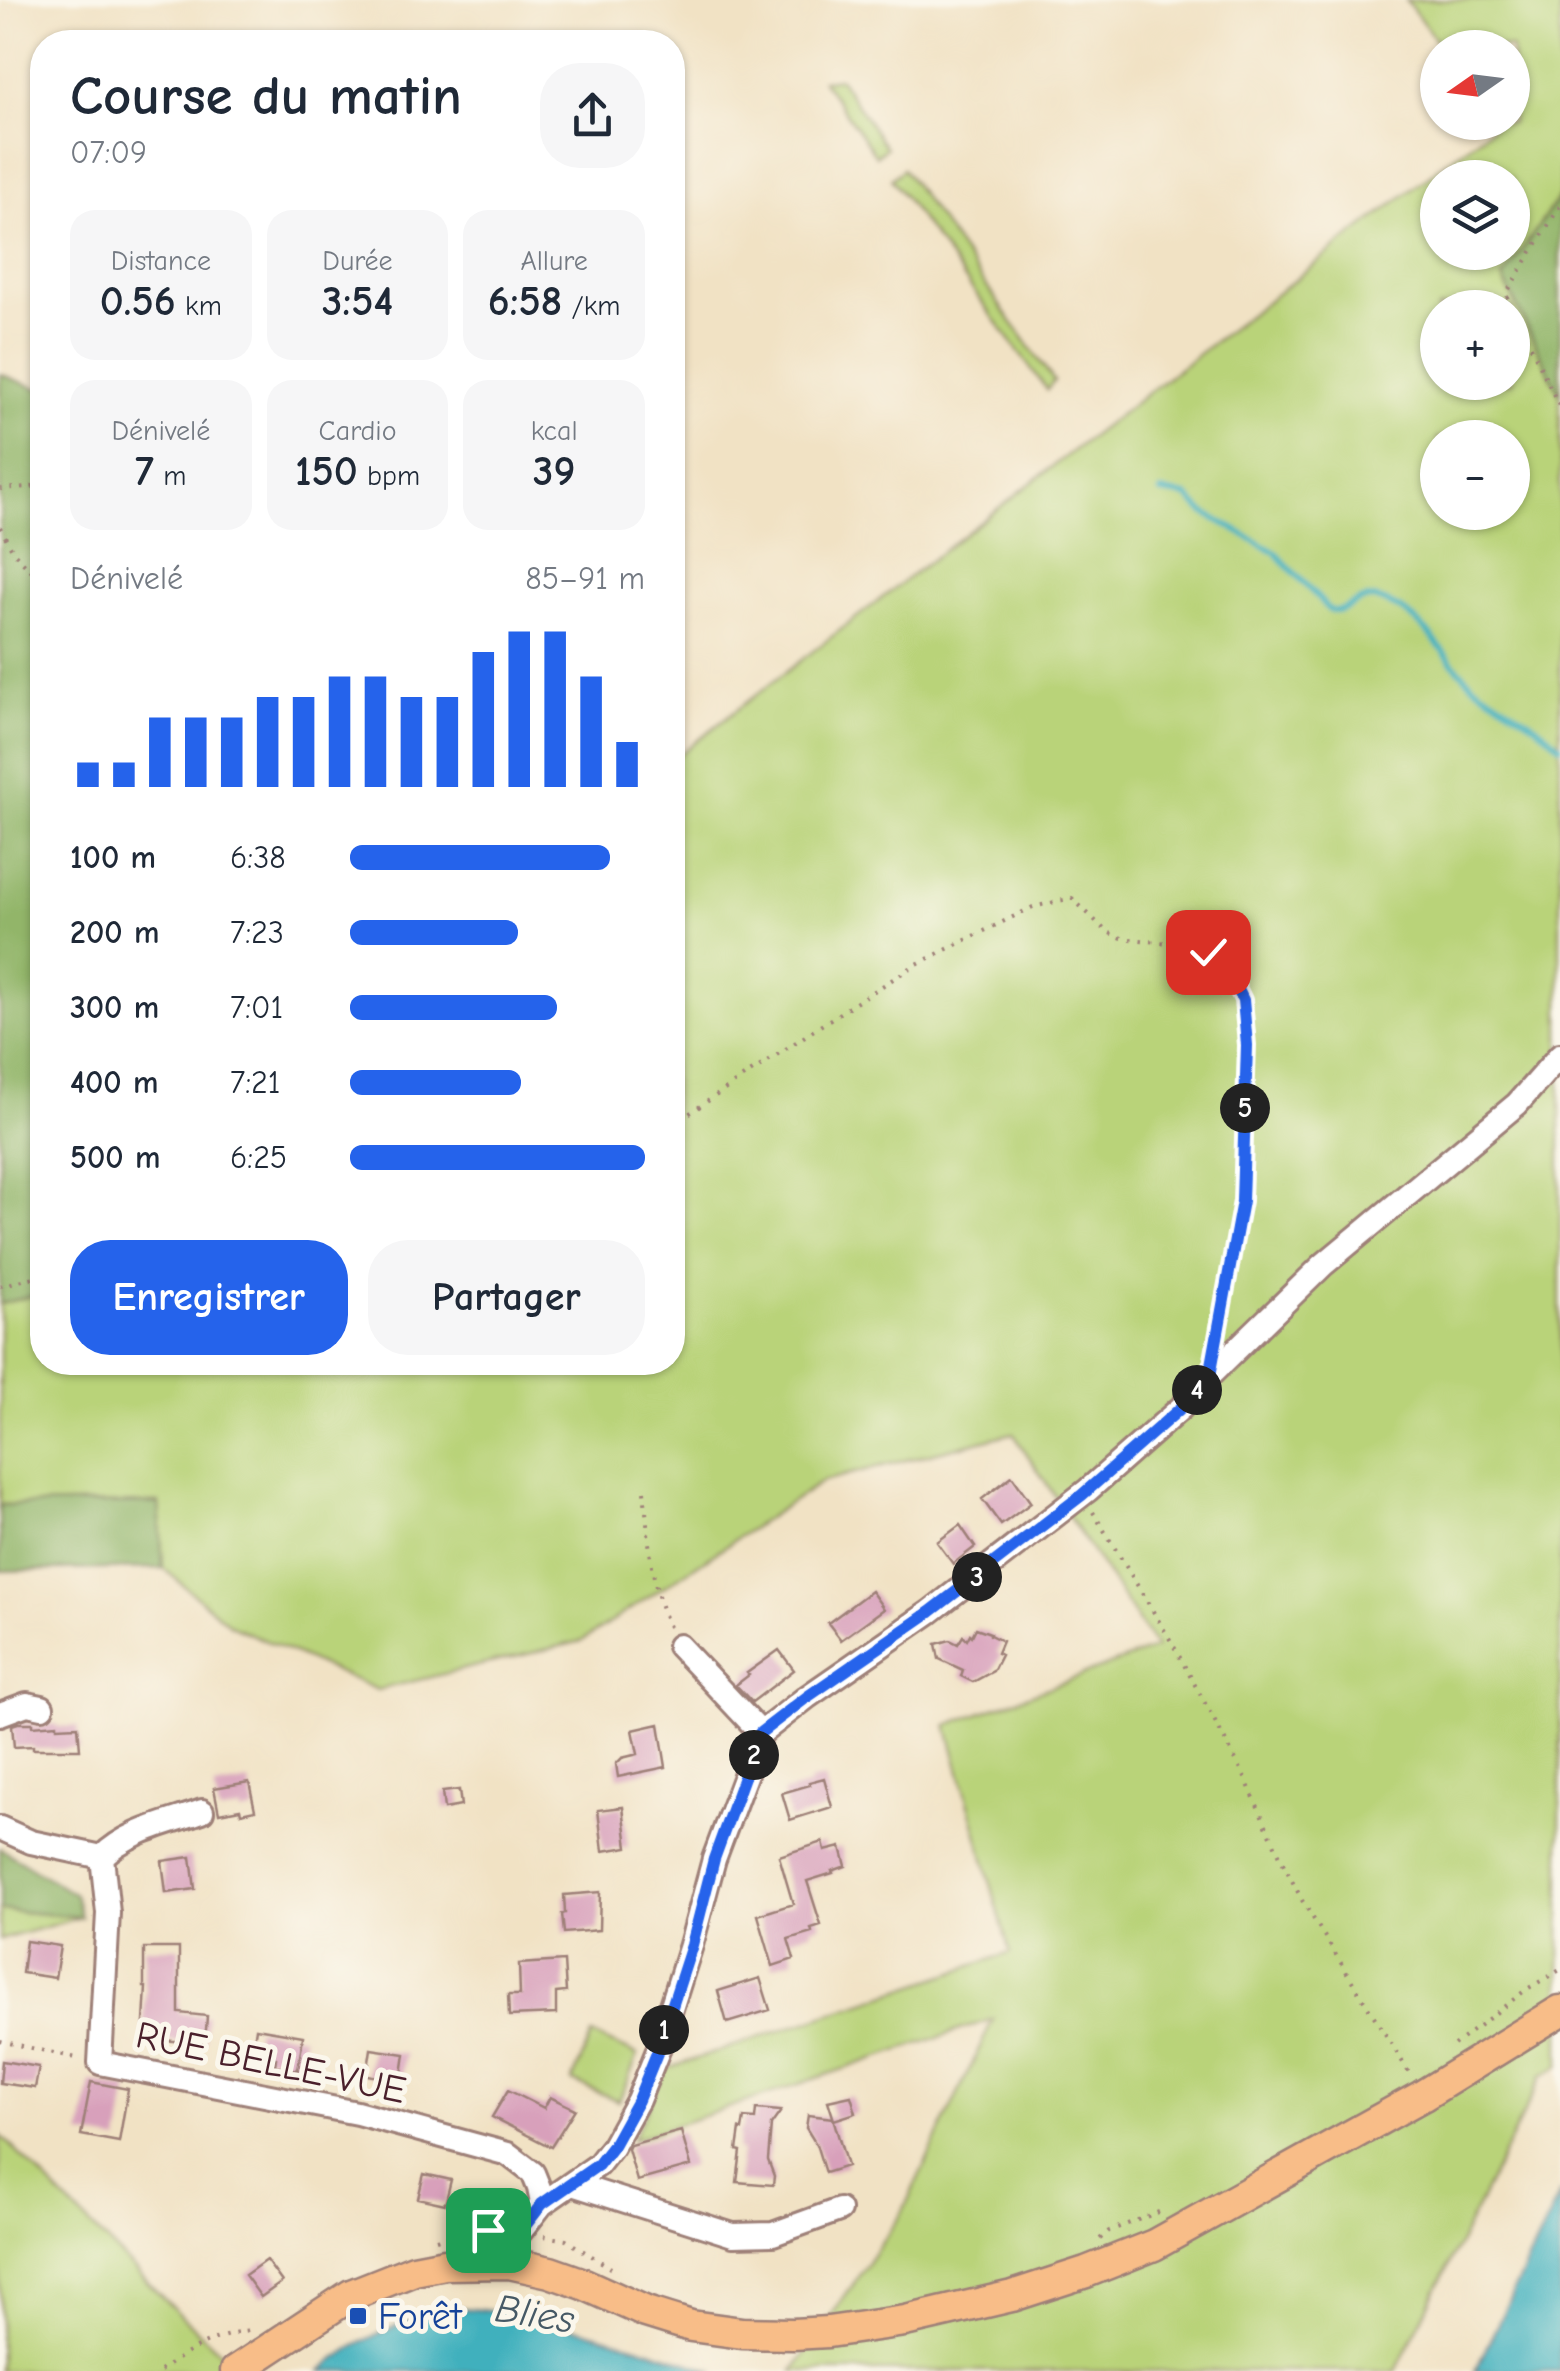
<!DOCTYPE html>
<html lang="fr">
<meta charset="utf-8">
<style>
body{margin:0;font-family:"Comic Neue",sans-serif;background:#f6f6f7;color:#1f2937;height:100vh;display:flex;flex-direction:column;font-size:38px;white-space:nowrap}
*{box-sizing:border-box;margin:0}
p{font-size:32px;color:#747a83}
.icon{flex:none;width:55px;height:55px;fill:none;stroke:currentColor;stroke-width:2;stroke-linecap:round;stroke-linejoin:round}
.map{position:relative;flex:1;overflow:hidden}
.drawer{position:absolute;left:30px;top:30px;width:655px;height:1345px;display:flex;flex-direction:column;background:#fff;border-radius:40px;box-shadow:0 2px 8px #0004}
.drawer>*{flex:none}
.needle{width:65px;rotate:256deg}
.controls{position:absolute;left:1420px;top:30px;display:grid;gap:20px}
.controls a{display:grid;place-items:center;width:110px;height:110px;border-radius:50%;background:#fff;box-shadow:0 2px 8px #0004;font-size:50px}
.pin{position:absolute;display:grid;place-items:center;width:85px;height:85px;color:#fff;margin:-42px;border-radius:20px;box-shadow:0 5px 15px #0006}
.km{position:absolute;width:50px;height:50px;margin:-25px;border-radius:50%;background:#222;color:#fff;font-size:28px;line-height:50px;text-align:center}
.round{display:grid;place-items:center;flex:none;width:105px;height:105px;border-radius:40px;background:#f6f6f7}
.headline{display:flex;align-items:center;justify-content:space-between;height:170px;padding:0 40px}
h1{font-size:55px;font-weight:700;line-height:75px}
.stats{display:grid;grid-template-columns:repeat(3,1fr);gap:15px;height:170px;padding:10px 40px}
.stats div{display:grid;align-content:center;border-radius:25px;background:#f6f6f7;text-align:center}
.stats b{font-size:42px;font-weight:700}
.stats small{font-size:28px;font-weight:400}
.stats p{font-size:28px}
.chart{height:280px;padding:20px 40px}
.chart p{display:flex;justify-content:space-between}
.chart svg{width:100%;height:180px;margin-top:10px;stroke:#2563eb;stroke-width:6}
.cta{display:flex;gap:20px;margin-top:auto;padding:20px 40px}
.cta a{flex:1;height:115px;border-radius:40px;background:#2563eb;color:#fff;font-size:40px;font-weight:700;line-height:115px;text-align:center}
.cta a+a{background:#f6f6f7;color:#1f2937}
ul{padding:0 40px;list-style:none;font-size:32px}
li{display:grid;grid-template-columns:160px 120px 1fr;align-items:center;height:75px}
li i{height:25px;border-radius:12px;background:#2563eb}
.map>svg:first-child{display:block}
.green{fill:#b9d379;stroke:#827952;stroke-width:2.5;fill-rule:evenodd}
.forest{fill:#92b569;stroke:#6e6a4a;stroke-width:2.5}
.water{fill:#41b0bd;stroke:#466874;stroke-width:2.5}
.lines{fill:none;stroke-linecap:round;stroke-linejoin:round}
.stream{stroke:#41b0bd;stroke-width:6}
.building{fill:#d8a0bb}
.minor-casing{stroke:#9e8078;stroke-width:28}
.major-casing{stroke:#9e8078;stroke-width:35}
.path{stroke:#9e8078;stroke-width:4;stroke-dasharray:2.5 8;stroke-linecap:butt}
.minor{stroke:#fff;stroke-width:22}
.major{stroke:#f8bd88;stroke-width:30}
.route-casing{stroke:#fff;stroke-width:20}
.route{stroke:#2563eb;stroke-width:12}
.transit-dot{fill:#1a4fb4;stroke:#fbf7ec;stroke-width:4}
.labels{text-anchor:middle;stroke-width:10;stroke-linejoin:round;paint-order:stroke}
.street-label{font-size:38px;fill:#4a1f2b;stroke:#fbf7ec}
.transit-label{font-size:38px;fill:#164399;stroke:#fbf7ec;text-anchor:start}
.water-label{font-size:40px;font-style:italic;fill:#465965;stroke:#fbf7ec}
</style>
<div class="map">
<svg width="1560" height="2371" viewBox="0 0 1560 2371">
<rect width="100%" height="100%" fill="#fbf7ec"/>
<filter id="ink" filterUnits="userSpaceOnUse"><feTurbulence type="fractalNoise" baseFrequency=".01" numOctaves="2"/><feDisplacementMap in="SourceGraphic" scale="20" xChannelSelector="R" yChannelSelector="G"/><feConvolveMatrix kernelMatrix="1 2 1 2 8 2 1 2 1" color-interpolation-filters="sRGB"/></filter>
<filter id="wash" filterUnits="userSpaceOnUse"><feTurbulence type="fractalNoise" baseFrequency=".0048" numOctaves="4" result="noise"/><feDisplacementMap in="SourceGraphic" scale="40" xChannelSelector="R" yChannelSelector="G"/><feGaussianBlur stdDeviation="2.25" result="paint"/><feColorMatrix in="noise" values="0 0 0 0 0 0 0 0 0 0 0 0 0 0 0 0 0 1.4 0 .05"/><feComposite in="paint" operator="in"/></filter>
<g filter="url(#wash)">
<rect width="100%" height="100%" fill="#f1e2c4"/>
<path class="green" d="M 1406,0 L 1560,0 L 1560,195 L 1503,278 L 1560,395 L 1560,2066 L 1542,2076 L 1396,2371 L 793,2371 L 901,2215 L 993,2019 L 632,2140 L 666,2069 L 1010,1953 L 947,1725 L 1156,1648 L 1013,1433 L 823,1481 L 582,1641 L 377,1690 L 230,1625 L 163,1568 L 158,1503 L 0,1505 L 0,1304 L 42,1293 L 42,1362 L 672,1362 L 673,759 L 1498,123 L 1512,122 L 1512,48 L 1441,47 ZM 1438,178 L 1512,178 L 1512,252 L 1438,252 ZM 1438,308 L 1512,308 L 1512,382 L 1438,382 ZM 1438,438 L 1512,438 L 1512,512 L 1438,512 Z
M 839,78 L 886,148 L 876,156 L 822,80 Z
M 903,169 L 1054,381 L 1047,390 L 891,179 Z
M 0,1910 L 81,1917 L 0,1940 Z
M 592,2035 L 638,2055 L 619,2101 L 572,2081 Z
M 0,2135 L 170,2305 L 241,2371 L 0,2371 Z"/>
<path class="forest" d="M 1560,195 L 1560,395 L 1503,278 Z
M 0,374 L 42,390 L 42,1293 L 0,1304 Z
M 159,1503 L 163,1568 L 0,1571 L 0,1505 Z
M 0,1848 L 75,1895 L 81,1917 L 0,1910 Z"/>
<path class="water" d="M 1560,2191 L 1560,2371 L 1475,2371 L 1558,2198 Z
M 459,2308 C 547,2314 631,2344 715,2371 L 321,2371 C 360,2337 409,2317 459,2308 Z"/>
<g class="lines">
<path class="stream" d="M 1161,492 L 1187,496 L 1203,512 L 1275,552 L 1329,610 C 1349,616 1356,593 1379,600 C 1425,614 1439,653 1471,682 C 1478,689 1488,694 1497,700 C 1519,714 1541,727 1560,746"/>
</g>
<g id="blocks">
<path class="building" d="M 1012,1476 L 1031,1503 L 1001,1525 L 982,1499 Z
M 960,1525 L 975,1547 L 953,1564 L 937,1542 Z
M 871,1591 L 884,1609 L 841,1640 L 828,1623 Z
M 976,1628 L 990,1633 L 990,1635 L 1002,1641 L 997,1653 L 1001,1655 L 993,1671 L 973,1682 L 961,1676 L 963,1670 L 939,1659 L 936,1644 L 950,1640 L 958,1644 L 963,1636 L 967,1640 L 970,1634 L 972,1636 Z
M 779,1650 L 794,1670 L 752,1702 L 736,1685 L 749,1675 L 747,1673 Z
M 18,1723 L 33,1723 L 33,1726 L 57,1724 L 57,1727 L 78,1726 L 80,1749 L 33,1749 L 33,1746 L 14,1747 L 12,1725 Z
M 659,1724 L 666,1767 L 618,1777 L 616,1764 L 622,1758 L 638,1754 L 633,1730 Z
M 824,1778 L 832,1807 L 790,1820 L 782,1793 L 810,1785 L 809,1782 Z
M 249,1782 L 255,1810 L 241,1813 L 240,1809 L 219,1813 L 214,1788 Z
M 459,1790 L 461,1806 L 444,1809 L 442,1792 Z
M 623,1807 L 628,1847 L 603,1851 L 598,1810 Z
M 823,1842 L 825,1851 L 841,1847 L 846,1866 L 832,1871 L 833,1873 L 807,1881 L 821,1925 L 811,1928 L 812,1932 L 788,1939 L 794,1959 L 773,1966 L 758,1915 L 793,1904 L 779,1856 Z
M 191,1857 L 195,1889 L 166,1893 L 162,1861 Z
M 600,1892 L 599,1930 L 564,1933 L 562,1914 L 565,1913 L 564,1895 Z
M 26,1941 L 60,1946 L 55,1978 L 22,1973 Z
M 144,1948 L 179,1948 L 179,2013 L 207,2016 L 205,2043 L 143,2039 L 146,1987 L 144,1987 Z
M 564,1961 L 566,1992 L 556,1993 L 556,2014 L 509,2016 L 508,1995 L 520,1995 L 519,1964 Z
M 760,1978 L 770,2010 L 727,2023 L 718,1991 Z
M 256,2028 L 303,2036 L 298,2070 L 275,2066 L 276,2058 L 252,2054 Z
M 371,2049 L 405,2054 L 401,2081 L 367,2075 Z
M 2,2061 L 39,2067 L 35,2088 L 0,2083 Z
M 91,2082 L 128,2089 L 119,2142 L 81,2135 Z
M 508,2090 L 544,2108 L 550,2097 L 575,2109 L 551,2147 L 492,2117 Z
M 851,2096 L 856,2113 L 834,2120 L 828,2101 Z
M 756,2109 L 781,2111 L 771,2125 L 768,2160 L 774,2176 L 773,2185 L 737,2182 L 741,2151 L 737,2150 L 740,2129 L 742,2130 L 744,2118 L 755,2119 Z
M 808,2115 L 833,2118 L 847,2166 L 825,2173 L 816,2144 L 806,2128 Z
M 681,2131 L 691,2166 L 637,2181 L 628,2149 L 630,2145 Z
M 424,2174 L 451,2180 L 445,2204 L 418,2198 Z
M 266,2260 L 282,2282 L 261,2297 L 245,2275 Z"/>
</g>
</g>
<g filter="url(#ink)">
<use href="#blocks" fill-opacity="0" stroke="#9e8078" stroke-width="2.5"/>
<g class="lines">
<defs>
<path id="minor" d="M 679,1646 L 761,1733
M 0,1714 L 27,1704 L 42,1707
M 202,1811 C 169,1823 127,1831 102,1857 L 108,1913 L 100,2063 L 357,2113 L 508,2154 L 533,2173 L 539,2188 L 542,2204
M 0,1828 L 31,1842 L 102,1857
M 572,2184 L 733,2235 L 773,2234 L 839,2210
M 509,2263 L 517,2236 L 542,2204 L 598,2165 L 612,2147 L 638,2100 L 657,2053 L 691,1945 L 714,1859 L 761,1733 L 807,1697 L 930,1612 L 1088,1490 L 1182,1407 L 1209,1376 L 1323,1265 L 1517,1104 L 1560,1055"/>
<path id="major" d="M 236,2371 L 351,2295 L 414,2270 L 445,2264 L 509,2263 L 550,2272 L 584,2284 L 646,2312 L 691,2326 L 742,2333 L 793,2334 L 828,2332 L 905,2321 L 1012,2296 L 1086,2272 L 1154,2245 L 1422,2096 L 1560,2011"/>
</defs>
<use href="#minor" class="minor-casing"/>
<use href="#major" class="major-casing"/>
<path class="path" d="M 1512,308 L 1506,294 L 1560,206
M 1513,308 L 1560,408
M 0,489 L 42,486
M 0,527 L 14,553 L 42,581
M 672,1125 L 835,1016 L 915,965 L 1033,907 L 1072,898 L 1107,932 L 1122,938 L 1195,946 L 1208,953 L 1232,977 L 1243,1000 L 1247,1045 L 1242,1201 L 1216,1341
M 0,1286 L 42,1275
M 644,1491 C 649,1537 650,1587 670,1629
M 1093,1512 L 1171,1641 L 1242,1771 L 1284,1865 L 1303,1902 L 1410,2074
M 0,2041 L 81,2059
M 1454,2045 L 1527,1989 L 1560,1970
M 544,2236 L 566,2240 L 611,2268
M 436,2239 L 465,2231 L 495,2231
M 1100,2239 L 1109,2231 L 1164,2210
M 160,2371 C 191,2349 212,2336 250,2331"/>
<use href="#minor" class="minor"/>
<use href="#major" class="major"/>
</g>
</g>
<g class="lines" filter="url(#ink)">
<defs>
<path id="route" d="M 488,2230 L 517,2236 L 542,2204 L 598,2165 L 612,2147 L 638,2100 L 657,2053 L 692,1945 L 714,1859 L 760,1733 L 807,1697 L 930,1612 L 1082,1495 L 1182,1407 L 1210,1376 L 1242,1201 L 1247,1045 L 1243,1000 L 1232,977 L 1208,952"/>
</defs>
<use href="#route" class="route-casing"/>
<use href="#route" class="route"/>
</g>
<rect class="transit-dot" x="348" y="2306" width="20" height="20" rx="5"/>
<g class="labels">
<g class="street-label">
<text transform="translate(271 2062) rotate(12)" y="13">RUE BELLE-VUE</text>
</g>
<g class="transit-label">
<text x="378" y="2329">Forêt</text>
</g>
<g class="water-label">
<text transform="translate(535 2313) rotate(9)" y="14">Blies</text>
</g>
</g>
</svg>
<div class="controls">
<a><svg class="needle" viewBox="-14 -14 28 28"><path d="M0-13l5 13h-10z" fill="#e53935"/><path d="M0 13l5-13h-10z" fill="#747a83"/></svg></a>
<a><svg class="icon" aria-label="layers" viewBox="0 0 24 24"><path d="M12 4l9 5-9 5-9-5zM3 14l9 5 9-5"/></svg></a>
<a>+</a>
<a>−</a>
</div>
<div class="pin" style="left:488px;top:2230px;background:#1e9e55"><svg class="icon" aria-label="arrive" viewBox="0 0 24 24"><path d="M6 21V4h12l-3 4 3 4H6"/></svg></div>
<div class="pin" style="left:1208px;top:952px;background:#d93025"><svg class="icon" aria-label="check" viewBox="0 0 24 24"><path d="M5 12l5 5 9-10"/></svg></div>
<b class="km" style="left:664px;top:2030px">1</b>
<b class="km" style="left:754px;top:1755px">2</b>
<b class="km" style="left:977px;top:1577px">3</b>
<b class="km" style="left:1197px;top:1390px">4</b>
<b class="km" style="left:1245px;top:1108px">5</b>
<section class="drawer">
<div class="headline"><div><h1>Course du matin</h1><p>07:09</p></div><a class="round"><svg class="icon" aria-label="share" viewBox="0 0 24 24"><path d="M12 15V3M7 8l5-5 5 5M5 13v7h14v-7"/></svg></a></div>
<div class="stats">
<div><p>Distance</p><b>0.56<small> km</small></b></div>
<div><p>Durée</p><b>3:54</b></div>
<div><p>Allure</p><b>6:58<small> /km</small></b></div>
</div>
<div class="stats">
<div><p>Dénivelé</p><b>7<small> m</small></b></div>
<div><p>Cardio</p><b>150<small> bpm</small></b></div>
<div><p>kcal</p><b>39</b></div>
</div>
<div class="chart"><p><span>Dénivelé</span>85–91 m</p>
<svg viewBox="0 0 160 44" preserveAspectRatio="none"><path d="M5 44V38M15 44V38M25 44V27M35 44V27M45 44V27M55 44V22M65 44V22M75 44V17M85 44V17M95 44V22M105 44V22M115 44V11M125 44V6M135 44V6M145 44V17M155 44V33"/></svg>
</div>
<ul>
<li><b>100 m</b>6:38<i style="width:88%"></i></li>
<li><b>200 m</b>7:23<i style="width:57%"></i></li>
<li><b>300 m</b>7:01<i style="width:70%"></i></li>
<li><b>400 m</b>7:21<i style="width:58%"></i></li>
<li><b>500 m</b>6:25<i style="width:100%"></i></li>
</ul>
<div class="cta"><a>Enregistrer</a><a>Partager</a></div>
</section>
</div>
